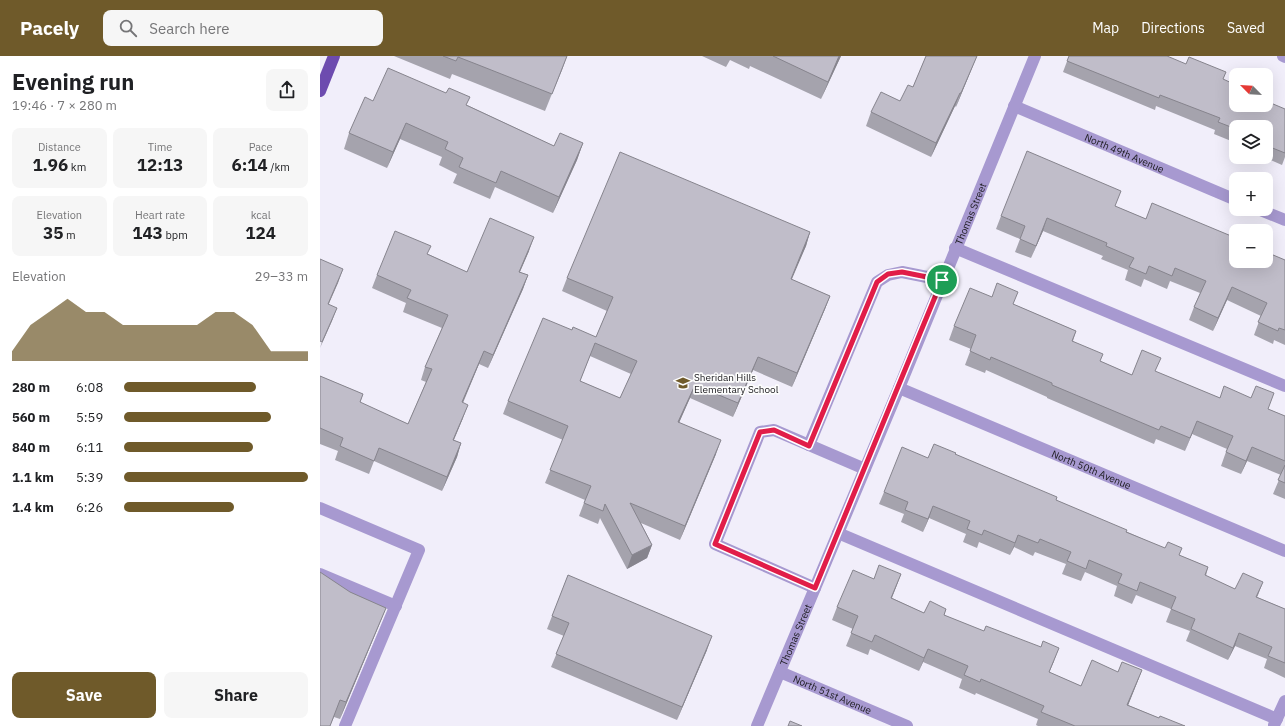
<!DOCTYPE html>
<meta charset="utf-8">
<style>
body{margin:0;font-family:"IBM Plex Sans",sans-serif;background:#f6f6f6;color:#202124;height:100vh;display:flex;flex-direction:column;font-size:15px;white-space:nowrap}
*{box-sizing:border-box;margin:0}
p{font-size:13px;color:#757577}
.icon{flex:none;width:22px;height:22px;fill:none;stroke:currentColor;stroke-width:2;stroke-linecap:round;stroke-linejoin:round}
.map{position:relative;flex:1;overflow:hidden}
.drawer{display:flex;flex-direction:column;background:#fff;width:320px}
.drawer>*{flex:none}
.needle{width:26px;rotate:294deg}
.tools{position:absolute;left:909px;top:12px;display:grid;gap:8px}
.tools a{display:grid;place-items:center;width:44px;height:44px;border-radius:8px;background:#fff;box-shadow:0 4px 16px #0002;font-size:20px}
.pin{position:absolute;display:grid;place-items:center;width:34px;height:34px;color:#fff;margin:-17px;border:2px solid #fff;border-radius:50%;box-shadow:0 1px 4px #0007}
.round{display:grid;place-items:center;flex:none;width:42px;height:42px;border-radius:8px;background:#f6f6f6}
.summary{display:flex;align-items:center;justify-content:space-between;height:68px;padding:0 12px}
h1{font-size:22px;font-weight:800;line-height:30px}
.stats{display:grid;grid-template-columns:repeat(3,1fr);gap:6px;height:68px;padding:4px 12px}
.stats div{display:grid;align-content:center;border-radius:8px;background:#f6f6f6;text-align:center}
.stats b{font-size:17px;font-weight:800}
.stats small{font-size:11px;font-weight:400}
.stats p{font-size:11px}
.chart{height:112px;padding:8px 12px}
.chart p{display:flex;justify-content:space-between}
.chart svg{width:100%;height:72px;margin-top:4px;fill:#6f5a2a;opacity:.7}
.primary-button{display:flex;gap:8px;margin-top:auto;padding:8px 12px}
.primary-button a{flex:1;height:46px;border-radius:8px;background:#6f5a2a;color:#fff;font-size:16px;font-weight:800;line-height:46px;text-align:center}
.primary-button a+a{background:#f6f6f6;color:#202124}
ul{padding:0 12px;list-style:none;font-size:13px}
li{display:grid;grid-template-columns:64px 48px 1fr;align-items:center;height:30px}
li i{height:10px;border-radius:5px;background:#6f5a2a}
header{display:flex;align-items:center;gap:24px;box-sizing:border-box;height:56px;padding:0 20px;background:#6f5a2a;color:#fff}
header strong{font-size:19px}
nav{display:flex;gap:22px;margin-inline-start:auto;font-size:14px}
.search{width:280px;height:36px;background:#f6f6f6;display:flex;align-items:center;gap:10px;box-sizing:border-box;padding:0 14px;border-radius:8px;color:#757577;font-size:15px}
main{display:flex;flex:1;min-height:0}
.map>svg:first-child{display:block}
.lines{fill:none;stroke-linecap:round;stroke-linejoin:round}
.minor{stroke:#a799d0;stroke-width:12}
.major{stroke:#6d4baf;stroke-width:12}
.wall{fill:#a5a3ad;fill-rule:evenodd}
.shaded-wall{fill:#86848d}
.building{fill:#c0bdc9;stroke:#86848d;fill-rule:evenodd}
.route-casing{stroke:#fff;stroke-width:8}
.route{stroke:#e11d48;stroke-width:5}
.labels{text-anchor:middle;stroke-width:3.5;stroke-linejoin:round;paint-order:stroke}
.street-label{font-size:10px;fill:#1b1a1e;stroke:#fdfdfd}
.poi-label{font-size:10px;fill:#1b1a1e;stroke:#fdfdfd;text-anchor:start}
</style>
<header>
<strong>Pacely</strong>
<div class="search"><svg class="icon" aria-label="search" viewBox="0 0 24 24"><circle cx="10" cy="10" r="6"/><path d="M15 15l6 6"/></svg>Search here</div>
<nav><a>Map</a><a>Directions</a><a>Saved</a></nav>
</header>
<main>
<section class="drawer">
<div class="summary"><div><h1>Evening run</h1><p>19:46 · 7 × 280 m</p></div><a class="round"><svg class="icon" aria-label="share" viewBox="0 0 24 24"><path d="M12 15V3M7 8l5-5 5 5M5 13v7h14v-7"/></svg></a></div>
<div class="stats">
<div><p>Distance</p><b>1.96<small> km</small></b></div>
<div><p>Time</p><b>12:13</b></div>
<div><p>Pace</p><b>6:14<small> /km</small></b></div>
</div>
<div class="stats">
<div><p>Elevation</p><b>35<small> m</small></b></div>
<div><p>Heart rate</p><b>143<small> bpm</small></b></div>
<div><p>kcal</p><b>124</b></div>
</div>
<div class="chart"><p><span>Elevation</span>29–33 m</p>
<svg viewBox="0 0 160 44" preserveAspectRatio="none"><path d="M0 44V38L10 22L20 14L30 6L40 14L50 14L60 22L70 22L80 22L90 22L100 22L110 14L120 14L130 22L140 38L150 38L160 38V44z"/></svg>
</div>
<ul>
<li><b>280 m</b>6:08<i style="width:72%"></i></li>
<li><b>560 m</b>5:59<i style="width:80%"></i></li>
<li><b>840 m</b>6:11<i style="width:70%"></i></li>
<li><b>1.1 km</b>5:39<i style="width:100%"></i></li>
<li><b>1.4 km</b>6:26<i style="width:60%"></i></li>
</ul>
<div class="primary-button"><a>Save</a><a>Share</a></div>
</section>
<div class="map">
<svg width="965" height="670" viewBox="0 0 965 670">
<rect width="100%" height="100%" fill="#f1eefa"/>
<g class="lines">
<g class="minor">
<path d="M 963,0 L 965,1"/>
<path id="s1" d="M 694,50 L 916,144"/>
<path d="M 938,153 L 965,164"/>
<path d="M 635,192 L 965,330"/>
<path id="s2" d="M 579,332 L 965,495"/>
<path d="M 489,389 L 454,374 L 440,376 L 395,488 L 495,532"/>
<path d="M 545,413 L 489,389 L 557,226 L 568,219 L 582,216 L 622,224"/>
<path d="M 0,452 L 99,494 L 25,670"/>
<path d="M 518,477 L 957,663"/>
<path d="M 0,518 L 76,550"/>
<path id="s3" d="M 460,616 L 587,670"/>
<path d="M 954,669 L 965,645"/>
<path id="s4" d="M 437,670 L 579,332 L 715,0"/>
</g>
<path class="major" d="M 0,35 L 14,0"/>
</g>
<path class="wall" d="M 74,0 L 247,0 L 225,55 L 150,25 L 132,18 L 130,23 Z
M 382,0 L 521,0 L 501,43 L 430,10 L 429,13 L 410,4 L 406,11 Z
M 606,0 L 657,0 L 636,51 L 635,50 L 611,101 L 546,70 L 551,56 L 580,45 L 593,31 Z
M 749,0 L 903,23 L 916,49 L 965,53 L 965,101 L 962,109 L 946,102 L 947,100 L 946,100 L 946,71 L 916,71 L 916,87 L 894,78 L 895,74 L 836,50 L 835,54 L 743,16 Z
M 53,45 L 147,49 L 234,90 L 263,87 L 257,104 L 233,157 L 175,131 L 170,143 L 133,127 L 137,118 L 119,109 L 122,101 L 80,83 L 67,112 L 24,93 L 29,77 Z
M 795,150 L 826,163 L 965,204 L 965,289 L 954,284 L 953,288 L 934,279 L 941,260 L 907,244 L 893,275 L 869,264 L 874,251 L 880,237 L 850,225 L 847,233 L 824,223 L 821,231 L 805,224 L 808,214 L 781,203 L 783,200 L 723,175 L 711,202 L 695,196 L 700,183 L 676,173 L 681,160 Z
M 490,176 L 486,190 L 471,223 L 510,240 L 505,253 L 472,331 L 433,314 L 413,361 L 370,342 L 359,367 L 396,398 L 360,484 L 321,467 L 332,489 L 327,502 L 307,513 L 280,462 L 278,468 L 259,460 L 265,444 L 225,427 L 243,384 L 183,358 L 188,345 L 252,274 L 276,281 L 287,255 L 242,235 L 247,222 ZM 270,300 L 311,318 L 300,342 L 260,325 Z
M 209,195 L 200,216 L 208,219 L 203,233 L 168,312 L 159,308 L 143,347 L 143,362 L 134,384 L 141,387 L 137,401 L 122,435 L 54,405 L 49,418 L 15,404 L 18,395 L 0,388 L 0,320 L 43,338 L 40,347 L 88,368 L 106,326 L 101,324 L 105,311 L 122,272 L 83,256 L 86,247 L 52,232 L 57,219 L 108,198 L 147,216 Z
M 672,241 L 693,248 L 756,275 L 753,285 L 780,305 L 812,319 L 836,316 L 900,342 L 948,353 L 965,360 L 965,443 L 953,438 L 961,419 L 927,405 L 921,418 L 901,410 L 907,393 L 872,378 L 865,395 L 836,383 L 834,388 L 727,342 L 727,341 L 666,314 L 665,317 L 645,309 L 651,293 L 629,284 L 634,270 Z
M 635,398 L 736,444 L 859,499 L 888,511 L 886,520 L 915,533 L 937,541 L 965,553 L 965,622 L 944,612 L 947,603 L 915,590 L 908,604 L 866,585 L 870,575 L 846,566 L 851,553 L 816,539 L 812,548 L 794,540 L 797,530 L 765,516 L 761,525 L 742,518 L 746,508 L 715,496 L 713,500 L 694,491 L 690,499 L 659,486 L 657,492 L 643,486 L 646,478 L 609,462 L 603,476 L 581,466 L 584,458 L 559,448 L 564,436 L 608,402 Z
M 581,518 L 572,542 L 604,557 L 626,553 L 624,559 L 734,605 L 729,616 L 761,630 L 798,616 L 822,614 L 808,649 L 839,662 L 865,670 L 718,670 L 716,669 L 718,663 L 656,637 L 655,639 L 639,632 L 642,623 L 603,606 L 599,615 L 550,593 L 548,599 L 526,590 L 533,573 L 512,564 L 517,551 L 554,523 Z
M 248,519 L 387,594 L 357,664 L 231,611 L 244,580 L 227,573 Z
M 30,536 L 66,552 L 59,569 L 20,663 L 14,661 L 10,670 L 0,670 Z"/>
<path class="shaded-wall" d="M 247,0 L 242,14 L 225,55 L 232,38 Z
M 519,0 L 521,0 L 501,43 L 508,26 Z
M 657,0 L 654,7 L 636,51 L 641,37 Z
M 640,37 L 635,50 L 611,101 L 616,87 Z
M 86,67 L 80,83 L 67,112 L 73,96 Z
M 263,87 L 257,104 L 233,157 L 239,141 Z
M 727,162 L 723,175 L 711,202 L 716,190 Z
M 490,176 L 486,190 L 466,237 L 471,223 Z
M 214,181 L 209,195 L 194,229 L 199,216 Z
M 23,213 L 18,227 L 3,261 L 8,248 Z
M 208,219 L 203,233 L 168,312 L 173,299 Z
M 912,231 L 907,244 L 893,275 L 898,262 Z
M 510,240 L 505,253 L 472,331 L 477,317 Z
M 17,252 L 12,265 L 0,292 L 2,286 Z
M 164,295 L 159,308 L 137,360 L 142,346 Z
M 438,301 L 433,314 L 413,361 L 418,347 Z
M 375,329 L 370,342 L 353,380 L 358,366 Z
M 148,349 L 143,362 L 128,397 L 133,384 Z
M 877,365 L 872,378 L 865,395 L 870,382 Z
M 401,384 L 396,398 L 360,484 L 365,470 Z
M 141,387 L 137,401 L 122,435 L 127,421 Z
M 932,391 L 927,405 L 921,418 L 926,405 Z
M 613,450 L 609,462 L 603,476 Z
M 698,479 L 694,491 L 690,499 L 695,487 Z
M 332,489 L 327,502 L 307,513 L 312,499 Z
M 581,518 L 576,531 L 566,555 L 571,542 Z
M 943,526 L 938,539 L 931,553 L 936,541 Z
M 66,552 L 59,569 L 20,663 L 26,646 Z
M 919,577 L 915,590 L 908,604 L 913,592 Z
M 392,580 L 387,594 L 357,664 L 362,651 Z
M 739,592 L 734,605 L 724,629 L 729,616 Z
M 608,593 L 603,606 L 599,615 L 604,602 Z
M 822,614 L 817,627 L 803,662 L 807,649 Z"/>
<path class="building" d="M 123,0 L 247,0 L 232,38 L 156,8 L 138,1 L 136,5 Z
M 453,0 L 519,0 L 508,26 Z
M 606,0 L 657,0 L 641,37 L 640,37 L 616,87 L 551,56 L 561,36 L 580,45 L 588,29 L 593,31 Z
M 749,0 L 847,0 L 866,8 L 869,1 L 906,16 L 903,23 L 916,29 L 916,49 L 946,49 L 946,45 L 965,53 L 965,97 L 950,91 L 951,88 L 946,86 L 946,71 L 916,71 L 916,73 L 898,66 L 900,62 L 840,39 L 839,42 L 747,5 Z
M 68,12 L 126,37 L 129,32 L 150,41 L 146,49 L 234,90 L 240,77 L 263,87 L 239,141 L 181,115 L 176,127 L 139,111 L 143,102 L 125,93 L 128,86 L 86,67 L 73,96 L 29,77 L 45,41 L 53,45 Z
M 707,95 L 801,135 L 795,150 L 826,163 L 832,147 L 916,182 L 916,205 L 946,205 L 946,196 L 965,204 L 965,274 L 959,272 L 958,275 L 938,266 L 947,247 L 912,231 L 898,262 L 874,251 L 886,225 L 855,212 L 852,220 L 829,210 L 826,218 L 809,211 L 814,202 L 786,190 L 787,187 L 727,162 L 716,190 L 700,183 L 705,170 L 681,160 Z
M 300,96 L 490,176 L 471,223 L 510,240 L 477,317 L 438,301 L 418,347 L 375,329 L 358,366 L 401,384 L 365,470 L 310,447 L 332,489 L 312,499 L 285,448 L 283,455 L 264,447 L 271,430 L 230,414 L 248,370 L 188,345 L 223,262 L 252,274 L 253,271 L 276,281 L 293,241 L 247,222 ZM 275,287 L 317,305 L 300,342 L 260,325 Z
M 170,162 L 214,181 L 199,216 L 208,219 L 173,299 L 164,295 L 142,346 L 148,349 L 133,384 L 141,387 L 127,421 L 59,392 L 54,405 L 20,390 L 23,382 L 0,372 L 0,320 L 43,338 L 40,346 L 88,368 L 112,313 L 105,311 L 128,259 L 87,242 L 91,234 L 57,219 L 75,175 L 111,190 L 107,198 L 147,216 Z
M 0,203 L 23,213 L 8,248 L 17,252 L 2,286 L 0,285 Z
M 677,227 L 698,236 L 693,248 L 756,275 L 752,285 L 783,298 L 780,305 L 812,319 L 822,294 L 841,302 L 835,315 L 900,342 L 904,330 L 931,342 L 936,330 L 954,337 L 948,353 L 965,360 L 965,405 L 932,391 L 926,405 L 906,396 L 913,380 L 877,365 L 870,382 L 841,370 L 839,374 L 732,329 L 732,327 L 671,301 L 670,304 L 650,295 L 656,279 L 634,270 L 650,232 L 672,241 Z
M 614,388 L 636,397 L 635,398 L 737,441 L 736,444 L 807,474 L 806,476 L 845,492 L 848,486 L 862,492 L 859,499 L 888,511 L 885,519 L 915,533 L 923,517 L 943,526 L 936,541 L 965,553 L 965,607 L 948,600 L 952,591 L 919,577 L 913,592 L 871,573 L 875,563 L 851,553 L 856,541 L 820,526 L 817,535 L 798,527 L 802,518 L 769,504 L 766,513 L 747,505 L 751,496 L 720,483 L 718,487 L 698,479 L 695,487 L 664,474 L 662,479 L 647,473 L 650,465 L 613,450 L 608,463 L 585,454 L 588,446 L 564,436 L 582,391 L 608,402 Z
M 965,409 L 965,427 L 958,424 Z
M 559,509 L 581,518 L 571,542 L 604,557 L 610,545 L 626,553 L 624,559 L 664,575 L 666,570 L 721,591 L 723,585 L 739,592 L 729,616 L 761,630 L 772,604 L 798,616 L 802,606 L 822,614 L 807,649 L 839,662 L 840,660 L 865,670 L 755,670 L 721,656 L 724,650 L 661,623 L 660,626 L 644,619 L 648,610 L 608,593 L 604,602 L 555,579 L 552,586 L 531,577 L 538,560 L 517,551 L 533,514 L 554,523 Z
M 0,516 L 30,536 L 66,552 L 26,646 L 20,644 L 10,670 L 0,670 Z
M 248,519 L 392,580 L 362,651 L 236,598 L 249,567 L 232,560 Z
M 470,665 L 482,670 L 468,670 Z"/>
<g class="lines">
<defs>
<path id="route" d="M 582,216 L 622,224 L 495,532 L 395,488 L 440,376 L 454,374 L 489,390 L 557,226 L 568,218 Z"/>
</defs>
<use href="#route" class="route-casing"/>
<use href="#route" class="route"/>
</g>
<defs>
<symbol id="school-bare" viewBox="-9 -9 18 18"><path d="M0-5L7-2L0 1L-7-2ZM-4 1L0 2.5L4 1V4Q0 6-4 4Z" fill="#6f5a2a" stroke="#fdfdfd" stroke-width="2.5" paint-order="stroke"/></symbol>
</defs>
<g fill-rule="evenodd">
<use href="#school-bare" x="353" y="317" width="20" height="20"/>
</g>
<g class="labels">
<g class="street-label">
<text dy="4" stroke="none"><textPath href="#s1" startOffset="120">North 49th Avenue</textPath></text>
<text dy="4" stroke="none"><textPath href="#s4" startOffset="555">Thomas Street</textPath></text>
<text dy="4" stroke="none"><textPath href="#s2" startOffset="209">North 50th Avenue</textPath></text>
<text dy="4" stroke="none"><textPath href="#s4" startOffset="99">Thomas Street</textPath></text>
<text dy="4" stroke="none"><textPath href="#s3" startOffset="57">North 51st Avenue</textPath></text>
</g>
<g class="poi-label">
<text x="374" y="325">Sheridan Hills<tspan x="374" dy="12">Elementary School</tspan></text>
</g>
</g>
</svg>
<div class="tools">
<a><svg class="needle" viewBox="-14 -14 28 28"><path d="M0-13l5 13h-10z" fill="#e53935"/><path d="M0 13l5-13h-10z" fill="#757577"/></svg></a>
<a><svg class="icon" aria-label="layers" viewBox="0 0 24 24"><path d="M12 4l9 5-9 5-9-5zM3 14l9 5 9-5"/></svg></a>
<a>+</a>
<a>−</a>
</div>
<div class="pin" style="left:622px;top:224px;background:#1e9e55"><svg class="icon" aria-label="arrive" viewBox="0 0 24 24"><path d="M6 21V4h12l-3 4 3 4H6"/></svg></div>
</div>
</main>
